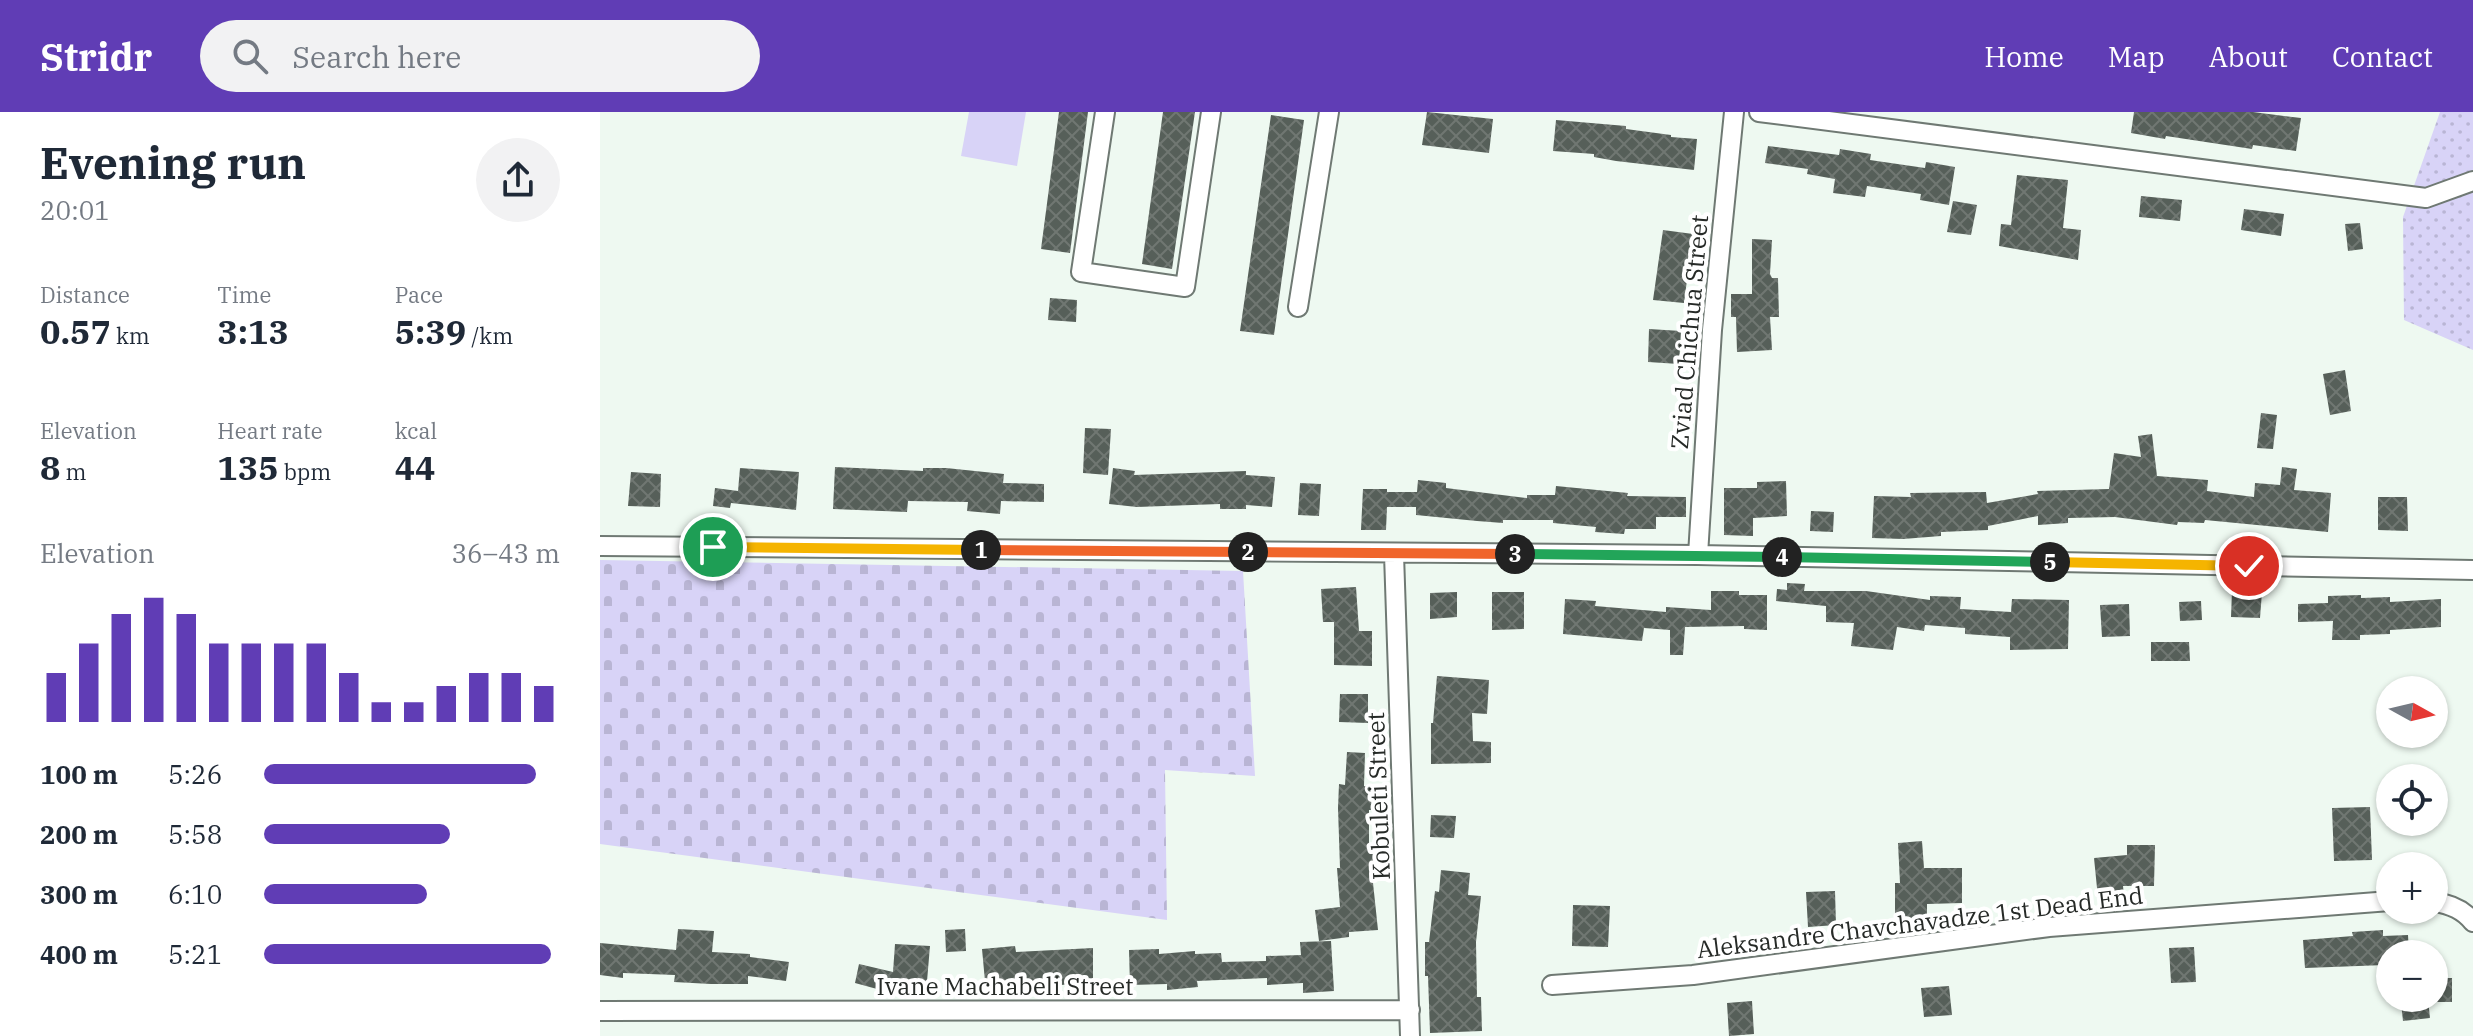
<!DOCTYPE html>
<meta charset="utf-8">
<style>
body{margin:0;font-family:"IBM Plex Serif",serif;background:#f2f2f3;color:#1f2937;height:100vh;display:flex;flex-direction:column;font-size:30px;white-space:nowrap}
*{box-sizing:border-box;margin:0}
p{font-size:26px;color:#747a83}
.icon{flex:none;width:44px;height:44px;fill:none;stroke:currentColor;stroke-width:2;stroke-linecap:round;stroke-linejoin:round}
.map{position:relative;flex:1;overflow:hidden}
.panel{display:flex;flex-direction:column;background:#fff;width:600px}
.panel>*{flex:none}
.needle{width:52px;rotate:98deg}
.fabs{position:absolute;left:1776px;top:564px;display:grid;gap:16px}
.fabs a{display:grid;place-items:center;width:72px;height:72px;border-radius:50%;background:#fff;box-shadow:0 2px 6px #0004;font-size:40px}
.pin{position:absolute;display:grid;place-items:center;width:68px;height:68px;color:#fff;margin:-34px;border:4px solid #fff;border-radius:50%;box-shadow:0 2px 8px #0007}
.km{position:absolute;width:40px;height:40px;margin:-20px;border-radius:50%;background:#222;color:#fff;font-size:22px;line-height:40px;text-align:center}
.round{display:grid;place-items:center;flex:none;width:84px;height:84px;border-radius:42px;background:#f2f2f3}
.overview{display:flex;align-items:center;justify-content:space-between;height:136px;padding:0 40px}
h1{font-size:44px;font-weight:700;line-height:60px}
.metrics{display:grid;grid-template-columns:repeat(3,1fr);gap:12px;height:136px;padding:8px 40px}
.metrics div{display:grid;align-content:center}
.metrics b{font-size:34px;font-weight:700}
.metrics small{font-size:22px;font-weight:400}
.metrics p{font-size:22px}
.chart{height:224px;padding:16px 40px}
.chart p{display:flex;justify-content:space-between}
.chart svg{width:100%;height:144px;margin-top:8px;stroke:#603db5;stroke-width:6}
ul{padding:0 40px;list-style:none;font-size:26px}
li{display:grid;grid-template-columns:128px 96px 1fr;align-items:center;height:60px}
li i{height:20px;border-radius:10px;background:#603db5}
header{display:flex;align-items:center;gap:48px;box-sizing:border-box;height:112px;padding:0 40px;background:#603db5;color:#fff}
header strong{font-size:38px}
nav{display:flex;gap:44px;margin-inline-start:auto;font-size:28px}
.search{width:560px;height:72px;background:#f2f2f3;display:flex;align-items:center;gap:20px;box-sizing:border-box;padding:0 28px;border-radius:44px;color:#747a83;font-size:30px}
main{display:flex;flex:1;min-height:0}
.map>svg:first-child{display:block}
.grass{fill:url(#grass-dots)}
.cemetery{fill:url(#cemetery-stones)}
.garden{fill:#d8d3f7}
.building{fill:url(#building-cross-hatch)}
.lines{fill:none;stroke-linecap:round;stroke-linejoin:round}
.minor-casing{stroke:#6f7973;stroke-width:22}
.minor{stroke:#fff;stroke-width:18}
.split-1-casing{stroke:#fff;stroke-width:16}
.split-2-casing{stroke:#fff;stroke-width:16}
.split-3-casing{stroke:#fff;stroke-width:16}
.split-4-casing{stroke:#fff;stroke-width:16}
.split-5-casing{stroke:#fff;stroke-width:16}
.split-6-casing{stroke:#fff;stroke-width:16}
.split-1{stroke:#f5b400;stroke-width:10}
.split-2{stroke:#f0652b;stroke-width:10}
.split-3{stroke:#f0652b;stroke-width:10}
.split-4{stroke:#22a559;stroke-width:10}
.split-5{stroke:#22a559;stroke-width:10}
.split-6{stroke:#f5b400;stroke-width:10}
.labels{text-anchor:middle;stroke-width:8;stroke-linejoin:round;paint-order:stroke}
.street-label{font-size:24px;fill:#262a27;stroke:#fff}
</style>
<header>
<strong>Stridr</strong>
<div class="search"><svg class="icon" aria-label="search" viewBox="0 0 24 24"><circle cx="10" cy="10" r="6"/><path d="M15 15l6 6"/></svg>Search here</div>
<nav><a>Home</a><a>Map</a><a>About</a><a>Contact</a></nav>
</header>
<main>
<section class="panel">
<div class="overview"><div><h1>Evening run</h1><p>20:01</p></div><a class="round"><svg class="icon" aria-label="share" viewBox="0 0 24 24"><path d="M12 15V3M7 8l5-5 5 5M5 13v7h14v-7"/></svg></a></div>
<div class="metrics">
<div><p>Distance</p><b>0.57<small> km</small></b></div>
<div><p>Time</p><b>3:13</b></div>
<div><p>Pace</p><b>5:39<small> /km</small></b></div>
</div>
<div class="metrics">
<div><p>Elevation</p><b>8<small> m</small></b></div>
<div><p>Heart rate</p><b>135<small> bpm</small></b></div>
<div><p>kcal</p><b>44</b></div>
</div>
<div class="chart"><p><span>Elevation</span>36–43 m</p>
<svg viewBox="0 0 160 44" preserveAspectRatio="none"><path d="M5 44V29M15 44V20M25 44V11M35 44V6M45 44V11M55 44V20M65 44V20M75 44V20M85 44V20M95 44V29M105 44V38M115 44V38M125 44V33M135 44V29M145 44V29M155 44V33"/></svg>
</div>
<ul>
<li><b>100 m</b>5:26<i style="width:92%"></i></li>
<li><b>200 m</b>5:58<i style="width:63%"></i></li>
<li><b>300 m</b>6:10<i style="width:55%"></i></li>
<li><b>400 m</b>5:21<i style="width:97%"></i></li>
</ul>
</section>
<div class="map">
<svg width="1873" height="924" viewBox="0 0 1873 924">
<defs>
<pattern id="grass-dots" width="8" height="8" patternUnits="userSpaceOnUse" patternTransform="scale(2)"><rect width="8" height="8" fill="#d8d3f7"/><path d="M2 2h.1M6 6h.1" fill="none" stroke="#b9b5d4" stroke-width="1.8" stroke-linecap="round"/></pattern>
<pattern id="cemetery-stones" width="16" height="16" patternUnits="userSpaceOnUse" patternTransform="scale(2)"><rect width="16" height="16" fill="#d8d3f7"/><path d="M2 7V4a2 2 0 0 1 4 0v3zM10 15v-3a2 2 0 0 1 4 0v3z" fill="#b9b5d4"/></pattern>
<pattern id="building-cross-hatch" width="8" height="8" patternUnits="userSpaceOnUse" patternTransform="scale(2)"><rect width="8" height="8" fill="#565f59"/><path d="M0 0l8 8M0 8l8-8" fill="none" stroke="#707772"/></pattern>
</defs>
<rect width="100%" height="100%" fill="#eef9f1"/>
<path class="grass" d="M 1840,0 L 1873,0 L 1873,238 L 1804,208 L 1803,105 Z"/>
<path class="cemetery" d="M 0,448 L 643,459 L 655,664 L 565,658 L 567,808 L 0,732 Z"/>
<path class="garden" d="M 369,0 L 426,0 L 417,54 L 361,44 Z"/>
<path class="building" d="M 459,0 L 488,0 L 470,141 L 441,137 Z
M 563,0 L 595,0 L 572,157 L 542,152 Z
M 827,0 L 893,7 L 889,41 L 822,33 Z
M 1534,0 L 1653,0 L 1701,6 L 1696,39 L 1653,33 L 1652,37 L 1566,24 L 1565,27 L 1531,21 Z
M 671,3 L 704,8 L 674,223 L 640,219 Z
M 956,8 L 1026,14 L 1026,17 L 1071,23 L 1071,25 L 1097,27 L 1094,58 L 1016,49 L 994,45 L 994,42 L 953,39 Z
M 1168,34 L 1239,43 L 1240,37 L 1271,42 L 1270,48 L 1325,56 L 1326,50 L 1355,55 L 1349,93 L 1320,88 L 1321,82 L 1267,74 L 1265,85 L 1233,81 L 1235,67 L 1207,62 L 1208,57 L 1165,51 Z
M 1417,63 L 1468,68 L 1463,116 L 1481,118 L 1478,148 L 1399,134 L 1401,112 L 1411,113 Z
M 1541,84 L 1582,88 L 1580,109 L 1539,105 Z
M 1353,89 L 1377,93 L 1371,123 L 1347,120 Z
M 1644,97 L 1684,102 L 1681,124 L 1641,118 Z
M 1760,111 L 1763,137 L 1748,139 L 1745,112 Z
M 1063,118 L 1093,122 L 1084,191 L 1053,188 Z
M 1152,127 L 1172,128 L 1170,162 L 1172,166 L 1178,166 L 1179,205 L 1170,205 L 1172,238 L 1137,240 L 1136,205 L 1131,205 L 1131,182 L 1152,182 Z
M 450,186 L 477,188 L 476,210 L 448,208 Z
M 1049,217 L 1081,219 L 1079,252 L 1048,250 Z
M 1745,258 L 1751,299 L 1730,303 L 1723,262 Z
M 1661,301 L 1677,303 L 1673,337 L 1657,336 Z
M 485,316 L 511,317 L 508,363 L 483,361 Z
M 1552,322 L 1557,364 L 1608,368 L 1607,379 L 1654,385 L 1655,371 L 1680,373 L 1682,355 L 1697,357 L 1694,378 L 1731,381 L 1728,420 L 1605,408 L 1604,411 L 1578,410 L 1577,413 L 1515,405 L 1468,406 L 1468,411 L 1438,413 L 1438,404 L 1388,414 L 1388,418 L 1341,420 L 1341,424 L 1303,427 L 1272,426 L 1274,384 L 1311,385 L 1310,381 L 1386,380 L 1387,391 L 1438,382 L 1437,379 L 1509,377 L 1514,341 L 1541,345 L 1538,324 Z
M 235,355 L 323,359 L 323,356 L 346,356 L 404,362 L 403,371 L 444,372 L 444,390 L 401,389 L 400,402 L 367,399 L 368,390 L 308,389 L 307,400 L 233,397 Z
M 140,356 L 199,360 L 196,398 L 131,391 L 130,396 L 113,394 L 115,376 L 138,379 Z
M 513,356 L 535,359 L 534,363 L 646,359 L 646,363 L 675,365 L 672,395 L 646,393 L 646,397 L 620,397 L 620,392 L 537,395 L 509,392 Z
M 31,360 L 61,362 L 60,395 L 28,394 Z
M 818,368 L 846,371 L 846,376 L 927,386 L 927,383 L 955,383 L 956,374 L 1028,381 L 1027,384 L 1086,385 L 1086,405 L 1056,405 L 1056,417 L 1025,417 L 1024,422 L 995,420 L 996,415 L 953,411 L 953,408 L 903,408 L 903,411 L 877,409 L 816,403 L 816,395 L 787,395 L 786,418 L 761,418 L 763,377 L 787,377 L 787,380 L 817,380 Z
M 1186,369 L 1187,404 L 1153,406 L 1153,424 L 1124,423 L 1124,376 L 1157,376 L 1157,370 Z
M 700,371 L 721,372 L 719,404 L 698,403 Z
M 1778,385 L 1807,385 L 1808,419 L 1778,418 Z
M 1211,399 L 1234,400 L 1233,420 L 1210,419 Z
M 1187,471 L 1205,472 L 1204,479 L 1266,479 L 1330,488 L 1330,484 L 1361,485 L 1360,497 L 1411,500 L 1412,487 L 1469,488 L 1468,537 L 1410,538 L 1410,525 L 1365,522 L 1365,516 L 1325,513 L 1324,519 L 1297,515 L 1293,538 L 1251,534 L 1254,511 L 1226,510 L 1226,494 L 1176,489 L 1177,477 L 1187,478 Z
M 756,475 L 759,519 L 772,519 L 772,554 L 734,553 L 734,510 L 723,510 L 721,477 Z
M 1111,479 L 1139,479 L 1139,483 L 1167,483 L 1167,518 L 1144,517 L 1144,514 L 1085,515 L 1083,543 L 1070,543 L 1070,518 L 1044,516 L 1042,529 L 963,522 L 965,487 L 996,489 L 995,494 L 1066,500 L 1066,495 L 1111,498 Z
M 1632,479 L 1662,480 L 1660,506 L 1631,505 Z
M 857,480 L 857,505 L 830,507 L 830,481 Z
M 892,480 L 924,480 L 924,517 L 892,518 Z
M 1761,483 L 1761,486 L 1790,485 L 1790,490 L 1841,487 L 1841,515 L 1790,518 L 1790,522 L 1760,523 L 1760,528 L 1732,528 L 1733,509 L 1698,510 L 1698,492 L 1728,491 L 1728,484 Z
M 1601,489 L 1602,508 L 1580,509 L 1579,490 Z
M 1529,492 L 1530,524 L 1502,525 L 1500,493 Z
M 1551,530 L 1589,530 L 1590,549 L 1551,549 Z
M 837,564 L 889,568 L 887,602 L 872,601 L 873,629 L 891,630 L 891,651 L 831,652 L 831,611 L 833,611 Z
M 740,582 L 768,582 L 768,611 L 739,610 Z
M 747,640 L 765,641 L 764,674 L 773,675 L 771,698 L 769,698 L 769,732 L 776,731 L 776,752 L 771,752 L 778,818 L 749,820 L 749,825 L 719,829 L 715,798 L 740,795 L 737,756 L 740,756 L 738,696 L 739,672 L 745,673 Z
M 1770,695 L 1772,748 L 1734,749 L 1732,696 Z
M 831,703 L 856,704 L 854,726 L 830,725 Z
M 1322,729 L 1324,756 L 1362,756 L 1362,791 L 1327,792 L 1327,808 L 1295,807 L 1295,771 L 1300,771 L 1298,731 Z
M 1527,733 L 1555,733 L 1554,774 L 1523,774 L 1524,784 L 1498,786 L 1494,746 L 1527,743 Z
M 841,758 L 870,761 L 868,783 L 881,784 L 876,830 L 877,885 L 881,885 L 882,919 L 830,921 L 828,864 L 825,864 L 825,830 L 829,830 L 835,779 L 839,780 Z
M 1235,779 L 1236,813 L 1208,815 L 1206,780 Z
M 973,793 L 1010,794 L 1008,835 L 972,834 Z
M 78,817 L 114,819 L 112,840 L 150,842 L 150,845 L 189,850 L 186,869 L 148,864 L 148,872 L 111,872 L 74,870 L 75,863 L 23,861 L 23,866 L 0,863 L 0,831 L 76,838 Z
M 365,817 L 366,839 L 346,840 L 345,818 Z
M 1783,818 L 1783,824 L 1808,823 L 1809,842 L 1784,842 L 1785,853 L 1705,856 L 1703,828 L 1753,824 L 1752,820 Z
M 731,829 L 734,879 L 703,881 L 703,871 L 667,873 L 667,866 L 597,869 L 598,875 L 567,878 L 567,872 L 530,873 L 529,838 L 559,837 L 559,842 L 595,839 L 595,842 L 621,841 L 622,850 L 666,849 L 666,844 L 701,843 L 700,830 Z
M 295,832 L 330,834 L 326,881 L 277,877 L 255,871 L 259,852 L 293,860 Z
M 415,834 L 416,840 L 493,836 L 493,870 L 386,880 L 382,837 Z
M 1594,835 L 1596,870 L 1571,871 L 1569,836 Z
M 1834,866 L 1852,866 L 1852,890 L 1834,890 Z
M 1349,874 L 1352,903 L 1324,905 L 1321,876 Z
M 1828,887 L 1830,906 L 1803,909 L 1801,891 Z
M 1152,889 L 1154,922 L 1129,924 L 1127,891 Z"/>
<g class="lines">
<defs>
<path id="minor" d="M 505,0 L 481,160 L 585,175 L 611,0
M 1159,0 L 1826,86 L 1873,69
M 698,195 L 729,0
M 0,434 L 1098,443 L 1873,458
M 794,442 L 810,924
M 1098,443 L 1112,218 L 1134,0
M 1834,790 C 1850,792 1863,797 1873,810
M 952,873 L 1093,863 L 1449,815 L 1790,789
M 0,899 L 810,898"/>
</defs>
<use href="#minor" class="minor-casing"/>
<use href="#minor" class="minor"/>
</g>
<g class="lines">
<defs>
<path id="split-1" d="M 113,435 L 381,438"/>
<path id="split-2" d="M 381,438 L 648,440"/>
<path id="split-3" d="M 648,440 L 915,442"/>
<path id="split-4" d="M 915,442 L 1182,445"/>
<path id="split-5" d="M 1182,445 L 1450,450"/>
<path id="split-6" d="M 1450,450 L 1649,454"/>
</defs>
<use href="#split-1" class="split-1-casing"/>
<use href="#split-2" class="split-2-casing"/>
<use href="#split-3" class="split-3-casing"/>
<use href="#split-4" class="split-4-casing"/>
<use href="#split-5" class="split-5-casing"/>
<use href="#split-6" class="split-6-casing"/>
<use href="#split-1" class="split-1"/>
<use href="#split-2" class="split-2"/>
<use href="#split-3" class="split-3"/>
<use href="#split-4" class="split-4"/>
<use href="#split-5" class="split-5"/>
<use href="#split-6" class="split-6"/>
</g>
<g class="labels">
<g class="street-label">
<text transform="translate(1090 220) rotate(-85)" y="8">Zviad Chichua Street</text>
<text transform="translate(779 684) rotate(-92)" y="8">Kobuleti Street</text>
<text transform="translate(1320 811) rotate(-7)" y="8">Aleksandre Chavchavadze 1st Dead End</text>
<text x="405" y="883">Ivane Machabeli Street</text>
</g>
</g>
</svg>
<div class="fabs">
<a><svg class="needle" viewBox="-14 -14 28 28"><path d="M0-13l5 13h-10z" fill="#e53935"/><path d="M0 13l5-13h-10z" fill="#747a83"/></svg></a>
<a><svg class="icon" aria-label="locate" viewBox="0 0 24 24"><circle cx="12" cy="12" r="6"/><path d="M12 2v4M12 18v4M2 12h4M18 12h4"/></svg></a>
<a>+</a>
<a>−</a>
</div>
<div class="pin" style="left:113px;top:435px;background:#1e9e55"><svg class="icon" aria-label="arrive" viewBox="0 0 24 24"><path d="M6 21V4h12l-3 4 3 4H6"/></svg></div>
<div class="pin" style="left:1649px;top:454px;background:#d93025"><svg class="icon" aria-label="check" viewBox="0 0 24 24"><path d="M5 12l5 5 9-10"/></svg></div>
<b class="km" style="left:381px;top:438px">1</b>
<b class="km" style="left:648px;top:440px">2</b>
<b class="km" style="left:915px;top:442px">3</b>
<b class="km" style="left:1182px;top:445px">4</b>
<b class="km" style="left:1450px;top:450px">5</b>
</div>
</main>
